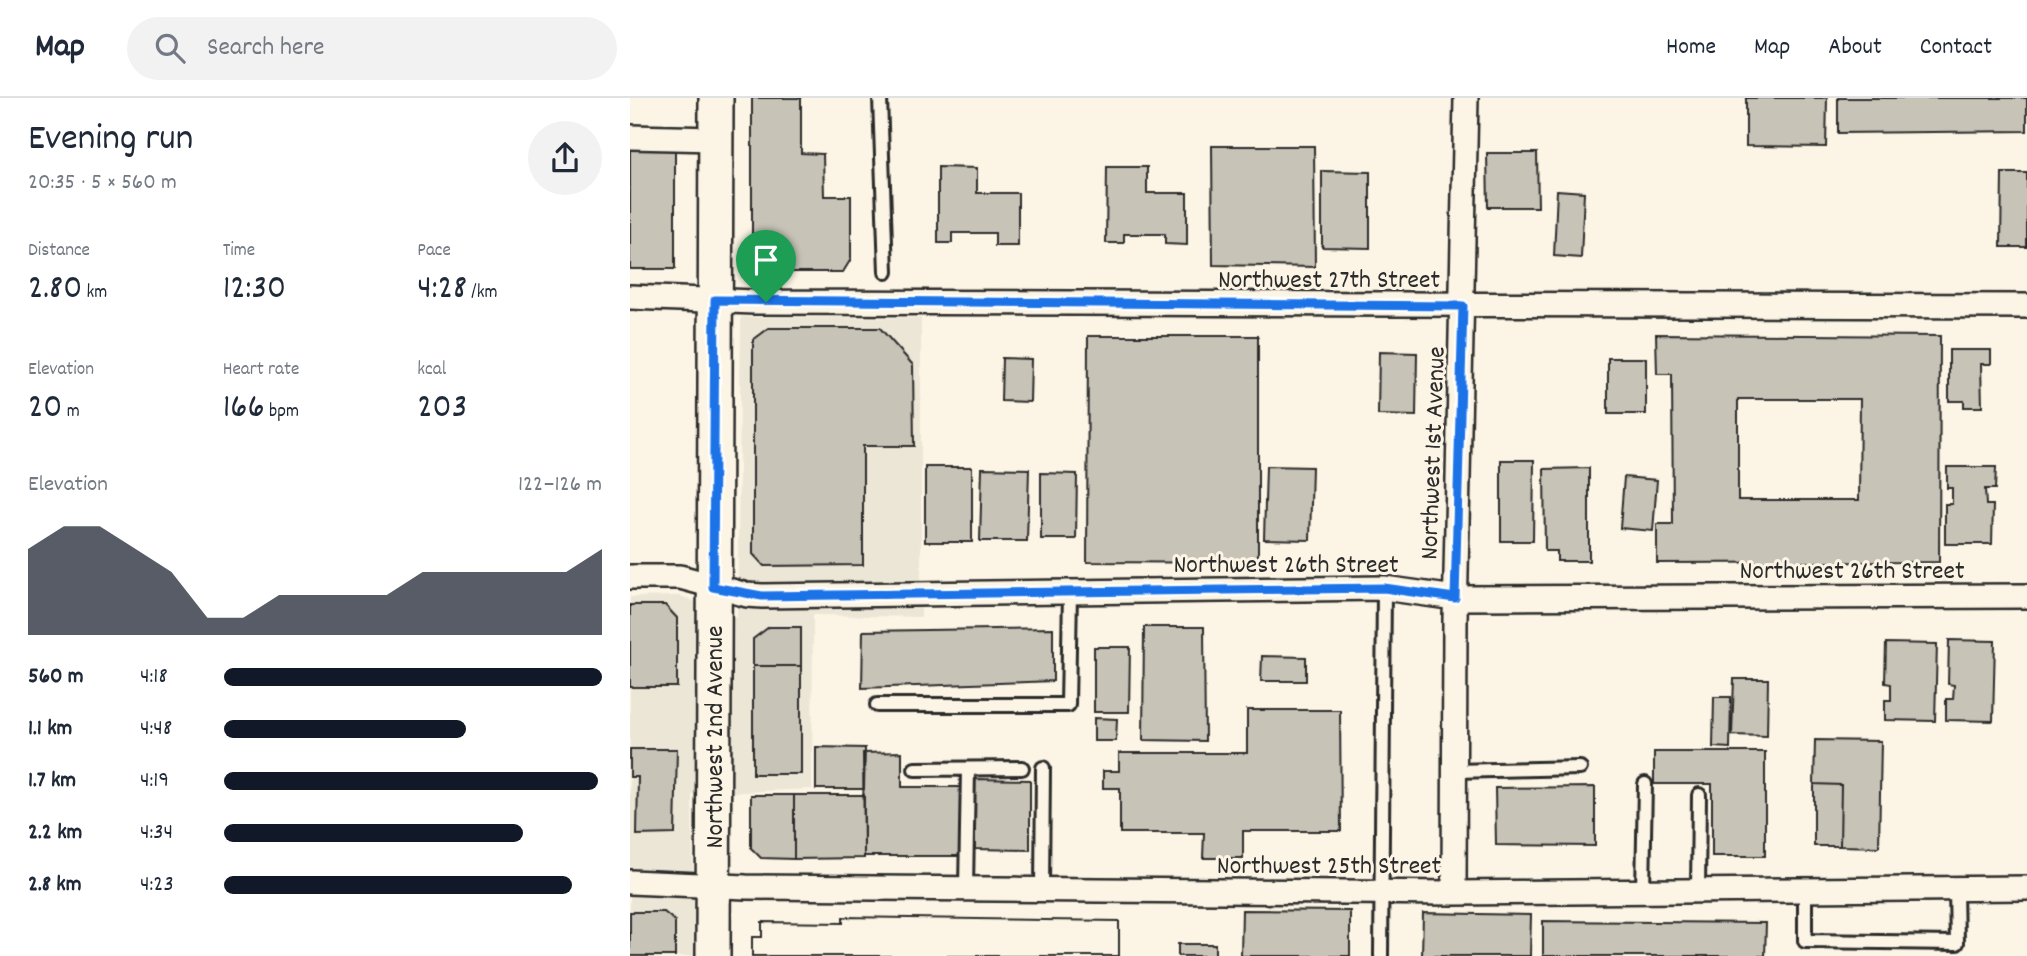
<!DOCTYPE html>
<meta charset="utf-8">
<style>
body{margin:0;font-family:Dekko,sans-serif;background:#f2f2f3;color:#1f2937;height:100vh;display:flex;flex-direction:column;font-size:26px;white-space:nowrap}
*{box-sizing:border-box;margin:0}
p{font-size:23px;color:#747a83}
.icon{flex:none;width:38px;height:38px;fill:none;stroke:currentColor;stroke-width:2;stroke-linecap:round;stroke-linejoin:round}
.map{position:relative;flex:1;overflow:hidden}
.panel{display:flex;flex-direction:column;background:#fff;width:630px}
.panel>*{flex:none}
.pin{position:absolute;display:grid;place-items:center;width:60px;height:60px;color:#fff;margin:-72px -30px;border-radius:50% 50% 50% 0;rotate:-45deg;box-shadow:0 0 7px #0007}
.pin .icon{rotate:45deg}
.round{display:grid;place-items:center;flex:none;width:74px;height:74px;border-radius:37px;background:#f2f2f3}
.overview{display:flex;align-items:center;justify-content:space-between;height:119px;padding:0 28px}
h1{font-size:38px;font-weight:600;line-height:52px}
.metrics{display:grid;grid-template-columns:repeat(3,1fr);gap:10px;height:119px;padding:7px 28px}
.metrics div{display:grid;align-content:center}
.metrics b{font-size:35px;font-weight:600}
.metrics small{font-size:19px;font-weight:400}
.metrics p{font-size:19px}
.chart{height:196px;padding:14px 28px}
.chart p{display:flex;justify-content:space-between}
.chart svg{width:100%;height:126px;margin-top:7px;fill:#111827;opacity:.7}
ul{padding:0 28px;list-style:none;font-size:23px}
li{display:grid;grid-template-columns:112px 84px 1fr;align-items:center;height:52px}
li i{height:18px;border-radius:9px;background:#111827}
header{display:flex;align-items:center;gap:42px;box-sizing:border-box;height:98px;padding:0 35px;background:#fff;border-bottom:2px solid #e0e1e3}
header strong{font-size:33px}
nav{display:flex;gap:38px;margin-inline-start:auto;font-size:24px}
.search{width:490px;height:63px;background:#f2f2f3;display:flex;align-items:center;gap:18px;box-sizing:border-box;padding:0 24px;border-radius:38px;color:#747a83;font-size:26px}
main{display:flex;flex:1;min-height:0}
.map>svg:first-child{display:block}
.built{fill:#ece6d7}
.building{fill:#c8c3b7;stroke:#2b2b2b;stroke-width:2;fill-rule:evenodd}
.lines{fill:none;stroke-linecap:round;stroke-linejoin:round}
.lane-casing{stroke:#2b2b2b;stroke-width:18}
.street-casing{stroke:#2b2b2b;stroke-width:28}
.secondary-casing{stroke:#2b2b2b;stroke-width:38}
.lane{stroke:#fcf5e5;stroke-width:12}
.street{stroke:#fcf5e5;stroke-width:23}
.secondary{stroke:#fcf5e5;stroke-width:33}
.route-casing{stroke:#fff;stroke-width:14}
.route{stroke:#1a73e8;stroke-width:9}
.labels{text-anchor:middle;stroke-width:6;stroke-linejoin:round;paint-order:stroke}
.street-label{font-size:26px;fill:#2b2b2b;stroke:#fcf5e5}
</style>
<header>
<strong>Map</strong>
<div class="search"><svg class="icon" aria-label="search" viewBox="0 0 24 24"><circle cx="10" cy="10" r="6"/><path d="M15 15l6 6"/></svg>Search here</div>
<nav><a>Home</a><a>Map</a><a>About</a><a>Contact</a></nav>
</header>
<main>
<section class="panel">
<div class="overview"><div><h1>Evening run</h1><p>20:35 · 5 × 560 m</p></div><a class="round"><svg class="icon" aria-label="share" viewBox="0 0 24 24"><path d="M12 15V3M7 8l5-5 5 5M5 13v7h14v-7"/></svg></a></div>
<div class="metrics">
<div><p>Distance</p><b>2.80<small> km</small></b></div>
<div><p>Time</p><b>12:30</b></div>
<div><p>Pace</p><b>4:28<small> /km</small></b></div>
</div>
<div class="metrics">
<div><p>Elevation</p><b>20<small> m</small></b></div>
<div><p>Heart rate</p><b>166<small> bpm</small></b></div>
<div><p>kcal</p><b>203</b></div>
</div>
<div class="chart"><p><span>Elevation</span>122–126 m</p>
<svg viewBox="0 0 160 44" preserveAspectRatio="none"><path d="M0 44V14L10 6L20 6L30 14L40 22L50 38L60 38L70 30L80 30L90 30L100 30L110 22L120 22L130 22L140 22L150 22L160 14V44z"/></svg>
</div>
<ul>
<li><b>560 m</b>4:18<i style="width:100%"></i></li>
<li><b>1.1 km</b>4:48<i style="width:64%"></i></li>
<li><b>1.7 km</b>4:19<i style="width:99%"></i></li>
<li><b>2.2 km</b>4:34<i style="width:79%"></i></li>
<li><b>2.8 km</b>4:23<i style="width:92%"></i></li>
</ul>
</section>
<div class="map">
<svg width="1397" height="858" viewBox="0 0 1397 858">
<rect width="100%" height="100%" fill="#fcf5e5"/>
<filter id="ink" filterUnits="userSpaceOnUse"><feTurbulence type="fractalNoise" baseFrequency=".0143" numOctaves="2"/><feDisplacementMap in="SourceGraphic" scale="14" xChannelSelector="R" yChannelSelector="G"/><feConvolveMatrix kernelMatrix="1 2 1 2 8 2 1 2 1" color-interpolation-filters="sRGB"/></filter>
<g filter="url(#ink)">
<path class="built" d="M 111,219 L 291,220 L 291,519 L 183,517 L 182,691 L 62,696 L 64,858 L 0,858 L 0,499 L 51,498 L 107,520 Z"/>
<path class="building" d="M 122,0 L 171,0 L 171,55 L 193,56 L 194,98 L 221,98 L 221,161 L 213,174 L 134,174 L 122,163 Z
M 1116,0 L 1197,0 L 1196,49 L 1116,48 Z
M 1208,0 L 1397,0 L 1397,33 L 1208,35 Z
M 582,48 L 684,48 L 685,169 L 583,167 Z
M 0,52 L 45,52 L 45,171 L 0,171 Z
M 857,55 L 907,55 L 908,109 L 858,109 Z
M 308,69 L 347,70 L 347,95 L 388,95 L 388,148 L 365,148 L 365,135 L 322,135 L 322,145 L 308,145 Z
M 477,69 L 517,69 L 517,95 L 557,95 L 557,147 L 535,146 L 535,136 L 494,136 L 494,145 L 476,145 Z
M 692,73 L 740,74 L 740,150 L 692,149 Z
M 1372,75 L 1397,75 L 1397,149 L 1371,149 Z
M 927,92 L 954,94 L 951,160 L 924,158 Z
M 139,230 L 250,230 L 283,267 L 284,348 L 233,348 L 233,467 L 134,468 L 123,456 L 123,242 Z
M 1026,236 L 1310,238 L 1309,464 L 1027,465 L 1027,426 L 1043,426 L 1042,276 L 1027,276 ZM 1108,301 L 1230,301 L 1229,402 L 1108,402 Z
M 458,238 L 628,238 L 628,465 L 457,464 Z
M 1319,252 L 1361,252 L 1361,266 L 1351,266 L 1352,309 L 1334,309 L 1334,303 L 1319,303 Z
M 749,254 L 787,255 L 786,318 L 748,317 Z
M 372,260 L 401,261 L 400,304 L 371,303 Z
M 978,260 L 1016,260 L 1016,316 L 978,316 Z
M 871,362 L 904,362 L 903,443 L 871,443 Z
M 636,368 L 682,369 L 680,442 L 634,441 Z
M 295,369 L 342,369 L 342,444 L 295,444 Z
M 1317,369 L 1366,369 L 1365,391 L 1355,391 L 1356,407 L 1363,407 L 1362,446 L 1315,446 L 1315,406 L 1322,406 L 1322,390 L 1317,390 Z
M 352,370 L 399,371 L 397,443 L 350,443 Z
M 959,370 L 959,463 L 927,463 L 927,453 L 915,453 L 914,371 Z
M 411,375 L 447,376 L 446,441 L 411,441 Z
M 994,379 L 1027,382 L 1023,433 L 990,430 Z
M 0,507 L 35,507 L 47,520 L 47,589 L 0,589 Z
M 139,529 L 171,529 L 171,568 L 123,568 L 123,541 Z
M 514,529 L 574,529 L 575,643 L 513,642 Z
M 423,530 L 423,583 L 232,590 L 233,533 Z
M 1319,542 L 1365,543 L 1363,623 L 1316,622 L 1316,601 L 1323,601 L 1324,587 L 1318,586 Z
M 1256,545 L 1307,546 L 1305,623 L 1255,622 L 1255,602 L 1261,602 L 1261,586 L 1255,585 Z
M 464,549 L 500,549 L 499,614 L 464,614 Z
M 632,558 L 676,559 L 676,583 L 631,583 Z
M 123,568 L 171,568 L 171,676 L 123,676 Z
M 1104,581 L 1138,581 L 1137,638 L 1102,637 Z
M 1084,599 L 1101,599 L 1100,650 L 1083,649 Z
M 617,612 L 710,612 L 711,733 L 613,733 L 613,760 L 573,760 L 574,735 L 490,735 L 490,690 L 473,690 L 473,673 L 489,673 L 489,655 L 617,655 Z
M 464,620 L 487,621 L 486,643 L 464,643 Z
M 1185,642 L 1251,643 L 1249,749 L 1210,748 L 1211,687 L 1184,686 Z
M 186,649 L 235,650 L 234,691 L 186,691 Z
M 0,651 L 47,651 L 45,736 L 7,737 L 8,679 L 0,679 Z
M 272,654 L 272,689 L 334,689 L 334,758 L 234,758 L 233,655 Z
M 1024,654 L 1135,654 L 1135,758 L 1082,758 L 1082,686 L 1024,686 Z
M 345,681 L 400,682 L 400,752 L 345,751 Z
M 1184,686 L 1211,687 L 1210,748 L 1184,748 Z
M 965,689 L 965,748 L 866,747 L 865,690 Z
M 121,697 L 164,697 L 164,761 L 131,760 L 121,750 Z
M 164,697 L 234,697 L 234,760 L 164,761 Z
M 612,812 L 720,813 L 720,858 L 611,858 Z
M 0,814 L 34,814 L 45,823 L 45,858 L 0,858 Z
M 793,815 L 901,817 L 900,858 L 792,858 Z
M 213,819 L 489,823 L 489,858 L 122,858 L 122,839 L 132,839 L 132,824 L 213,825 Z
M 213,819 L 489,823 L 489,858 L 122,858 L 122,839 L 132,839 L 132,824 L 213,825 Z
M 913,823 L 1136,825 L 1135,858 L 913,858 Z
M 548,846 L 585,846 L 585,858 L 548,858 Z"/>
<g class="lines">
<defs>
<path id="lane" d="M 250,0 L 256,174
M 247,607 L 438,607 L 440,494
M 285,671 L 392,670
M 825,673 L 950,670
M 336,791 L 338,671
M 412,791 L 413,670
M 1175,792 L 1175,843 L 1327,845 L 1326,791
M 1013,793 L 1015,686
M 1068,793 L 1069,697
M 751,858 L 754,490"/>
<path id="street" d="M 0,39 L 86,41
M 0,199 L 124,204 L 1397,208
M 0,479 L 50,479 L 117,497 L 132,498 L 754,490 L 825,500 L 1397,498
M 0,784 L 116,789 L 824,795 L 1397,790
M 824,795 L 825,522 L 836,0"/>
<path id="secondary" d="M 83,858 L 86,0"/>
</defs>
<use href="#lane" class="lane-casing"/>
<use href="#street" class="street-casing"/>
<use href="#secondary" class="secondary-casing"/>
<use href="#lane" class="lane"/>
<use href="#street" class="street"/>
<use href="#secondary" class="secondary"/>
</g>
</g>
<g class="lines" filter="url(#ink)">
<defs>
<path id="route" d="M 85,202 L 833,208 L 825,500 L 754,490 L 132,498 L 83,489 Z"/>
</defs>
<use href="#route" class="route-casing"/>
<use href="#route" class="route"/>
</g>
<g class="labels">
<g class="street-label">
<text x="699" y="189">Northwest 27th Street</text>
<text transform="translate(801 355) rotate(-88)" y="9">Northwest 1st Avenue</text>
<text x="656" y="474">Northwest 26th Street</text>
<text x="1222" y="480">Northwest 26th Street</text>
<text transform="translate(83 639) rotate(-90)" y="9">Northwest 2nd Avenue</text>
<text x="699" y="775">Northwest 25th Street</text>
</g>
</g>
</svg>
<div class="pin" style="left:136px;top:204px;background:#1e9e55"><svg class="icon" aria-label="arrive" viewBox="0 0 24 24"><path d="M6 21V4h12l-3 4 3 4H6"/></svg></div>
</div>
</main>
